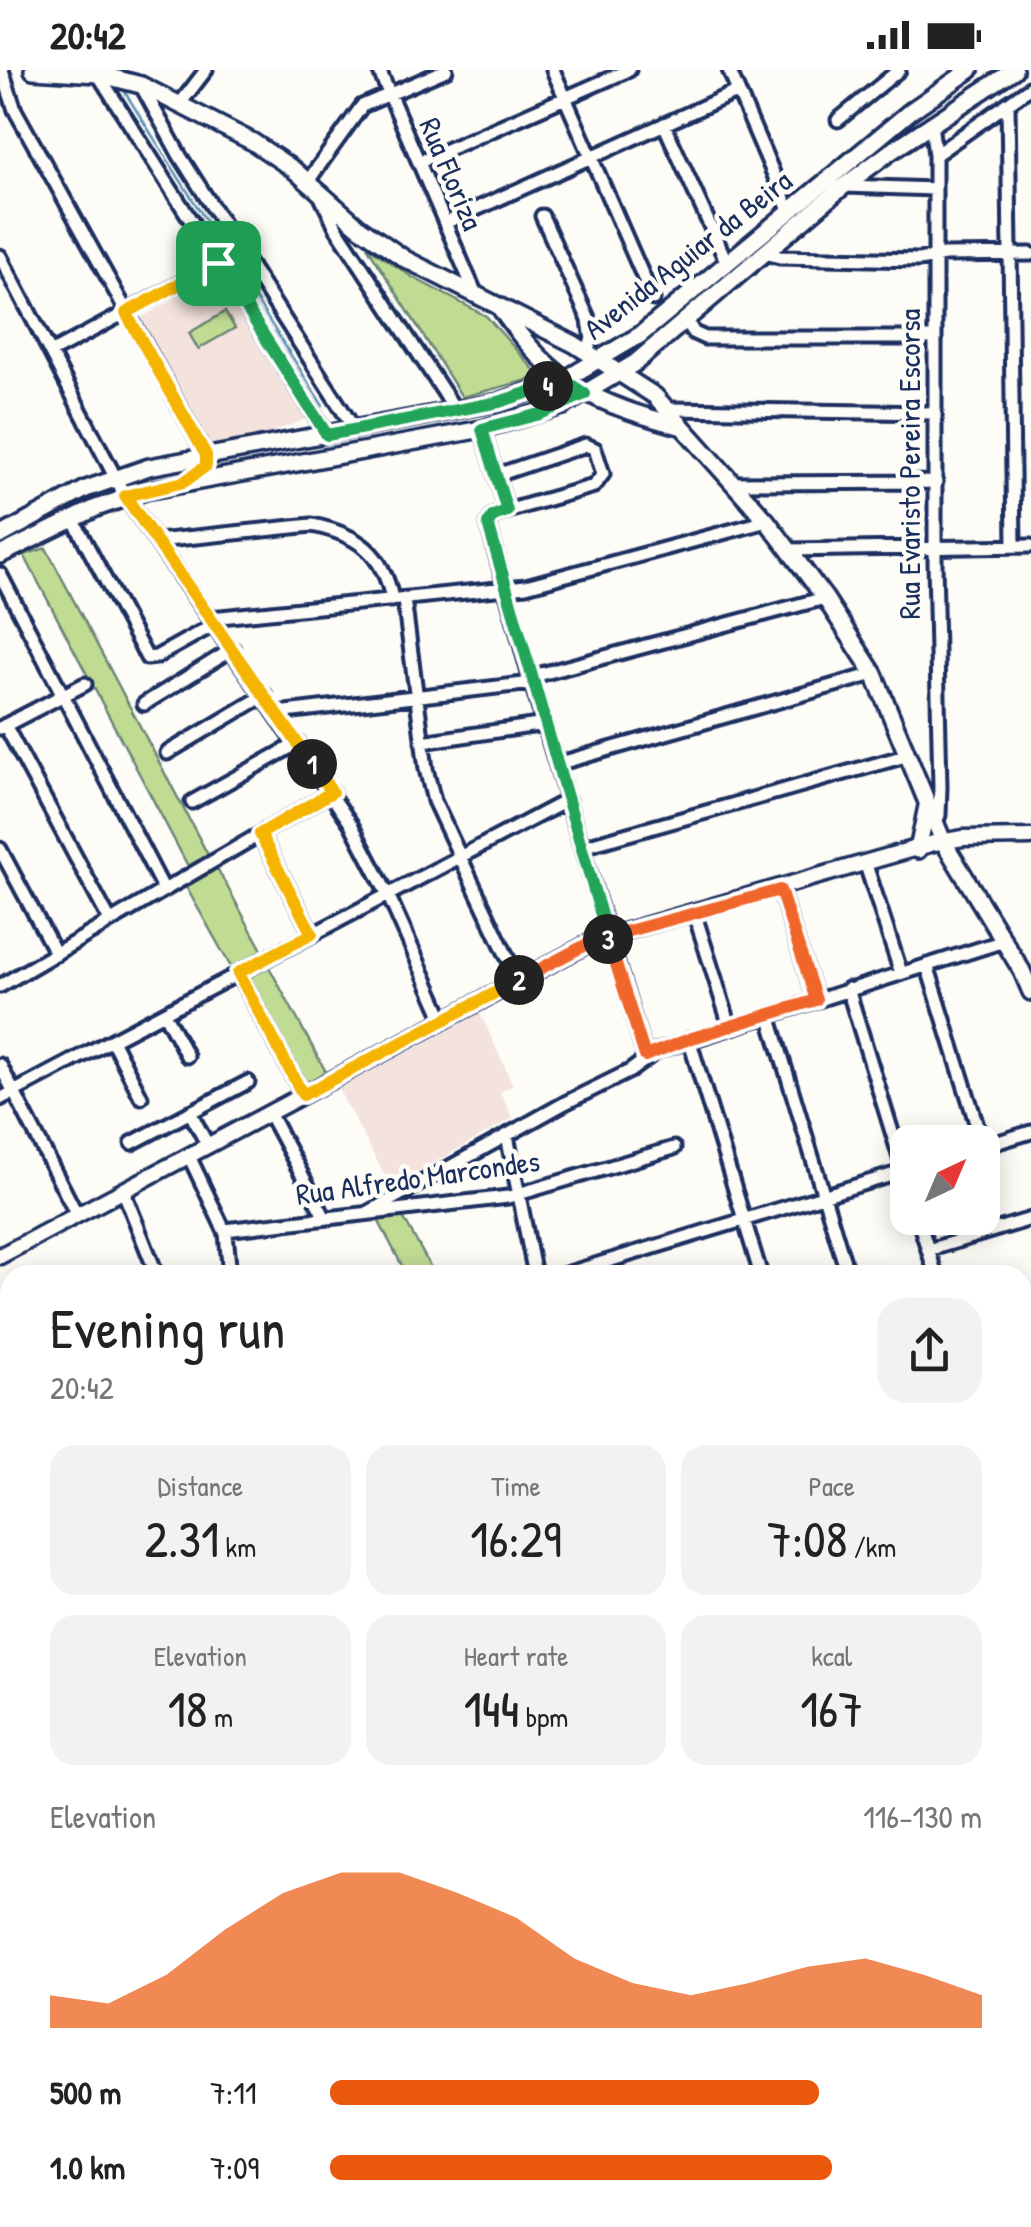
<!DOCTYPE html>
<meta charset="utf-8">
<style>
body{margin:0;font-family:"Patrick Hand",sans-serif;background:#f2f2f2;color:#222;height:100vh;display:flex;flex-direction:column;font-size:38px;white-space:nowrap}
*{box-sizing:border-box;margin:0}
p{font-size:32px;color:#767676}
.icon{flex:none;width:55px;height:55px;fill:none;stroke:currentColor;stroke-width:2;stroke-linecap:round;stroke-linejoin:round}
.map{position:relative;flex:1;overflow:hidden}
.drawer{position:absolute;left:0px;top:1195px;width:1032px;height:962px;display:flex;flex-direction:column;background:#fff;border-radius:30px 30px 0 0;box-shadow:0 5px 25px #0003}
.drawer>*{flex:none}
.needle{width:65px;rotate:44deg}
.fabs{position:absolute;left:890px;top:1055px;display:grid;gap:20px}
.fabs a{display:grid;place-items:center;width:110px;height:110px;border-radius:20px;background:#fff;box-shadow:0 5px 25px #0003;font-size:50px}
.pin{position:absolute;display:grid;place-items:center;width:85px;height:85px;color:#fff;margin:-42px;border-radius:20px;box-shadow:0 5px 15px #0006}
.km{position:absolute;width:50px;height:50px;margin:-25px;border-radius:50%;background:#222;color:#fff;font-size:28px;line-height:50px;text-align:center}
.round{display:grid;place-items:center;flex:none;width:105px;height:105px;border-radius:30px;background:#f2f2f2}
.overview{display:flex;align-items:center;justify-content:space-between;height:170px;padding:0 50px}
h1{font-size:55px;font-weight:600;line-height:75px}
.figures{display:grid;grid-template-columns:repeat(3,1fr);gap:15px;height:170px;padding:10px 50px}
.figures div{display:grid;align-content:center;border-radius:25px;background:#f2f2f2;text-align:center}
.figures b{font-size:50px;font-weight:600}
.figures small{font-size:28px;font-weight:400}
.figures p{font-size:28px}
.chart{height:280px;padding:20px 50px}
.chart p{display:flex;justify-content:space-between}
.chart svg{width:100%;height:180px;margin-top:10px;fill:#ea580c;opacity:.7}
ul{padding:0 50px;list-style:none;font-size:32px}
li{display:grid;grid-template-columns:160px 120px 1fr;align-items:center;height:75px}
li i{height:25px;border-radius:12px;background:#ea580c}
.status{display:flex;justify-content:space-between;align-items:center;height:70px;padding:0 50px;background:#fff;direction:ltr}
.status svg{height:28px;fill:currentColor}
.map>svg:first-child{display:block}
.built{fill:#f4e2dd}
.green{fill:#c0dc93;stroke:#6e8678;stroke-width:2.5}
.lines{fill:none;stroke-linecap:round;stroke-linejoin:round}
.stream{stroke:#6195b6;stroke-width:2.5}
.minor-casing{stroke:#1b2f5e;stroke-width:19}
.tertiary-casing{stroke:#1b2f5e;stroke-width:21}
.secondary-casing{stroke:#1b2f5e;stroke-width:22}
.minor{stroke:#fdfcf7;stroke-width:11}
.tertiary{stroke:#fdfcf7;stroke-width:14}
.secondary{stroke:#fdfcf7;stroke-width:15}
.split-1-casing{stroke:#fff;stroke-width:20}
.split-2-casing{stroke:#fff;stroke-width:20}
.split-3-casing{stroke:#fff;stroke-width:20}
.split-4-casing{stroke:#fff;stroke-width:20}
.split-5-casing{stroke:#fff;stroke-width:20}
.split-1{stroke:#f5b400;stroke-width:12}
.split-2{stroke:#f5b400;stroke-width:12}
.split-3{stroke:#f0652b;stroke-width:12}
.split-4{stroke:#22a559;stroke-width:12}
.split-5{stroke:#22a559;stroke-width:12}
.labels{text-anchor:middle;stroke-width:9;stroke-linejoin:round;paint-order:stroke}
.street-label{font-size:30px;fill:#1b2f5e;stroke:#fdfcf7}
</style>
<div class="status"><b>20:42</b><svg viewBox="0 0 49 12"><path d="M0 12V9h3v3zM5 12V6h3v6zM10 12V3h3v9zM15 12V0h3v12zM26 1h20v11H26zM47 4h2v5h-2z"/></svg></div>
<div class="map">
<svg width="1031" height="2157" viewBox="0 0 1031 2157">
<rect width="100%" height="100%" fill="#fdfcf7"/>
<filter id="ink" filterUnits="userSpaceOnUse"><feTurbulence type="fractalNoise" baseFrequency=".01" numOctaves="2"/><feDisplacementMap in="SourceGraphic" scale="20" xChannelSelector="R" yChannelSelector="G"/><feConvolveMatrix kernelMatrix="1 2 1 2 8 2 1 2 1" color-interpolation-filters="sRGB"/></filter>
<g filter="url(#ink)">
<path class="built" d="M 217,205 L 308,343 L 309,348 L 256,368 L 215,375 L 209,373 L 140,248 Z
M 480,943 L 513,1015 L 500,1022 L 513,1048 L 391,1117 L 338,1019 Z"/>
<path class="green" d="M 367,176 L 412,207 L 486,246 L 536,302 L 536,308 L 462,327 Z
M 225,242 L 235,258 L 198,279 L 189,263 Z
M 46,478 L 208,785 L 188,796 L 24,485 Z
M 217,798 L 262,880 L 231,897 L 185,815 Z
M 268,895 L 326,1002 L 304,1014 L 246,908 Z
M 403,1147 L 435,1205 L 407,1205 L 377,1148 Z"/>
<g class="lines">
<path class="stream" d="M 121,16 L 323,336
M 1022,1450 L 1031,1450
M 0,1752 L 10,1747"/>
<defs>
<path id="minor" d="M 2,0 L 15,40 L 206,385
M 379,0 L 477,227
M 553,0 L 653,229
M 729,0 L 789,140
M 98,4 L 327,365
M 141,15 L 180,86 L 355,360
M 1008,33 L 1014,476
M 179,35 L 206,0
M 838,50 L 899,0
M 931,53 L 935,85 L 935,492 L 940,717 L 939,745 L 936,752
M 664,54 L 727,193
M 935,85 L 1031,17
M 419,92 L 629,0
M 308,111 L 362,36 L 446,0
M 845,116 L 935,119
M 322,129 L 337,159 L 456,341
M 542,146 L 589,250 L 592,270 L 586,281
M 445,153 L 738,21
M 765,183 L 780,187 L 919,190 L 944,185 L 1031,184
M 0,186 L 125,426 L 351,754 L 390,829 L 444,950
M 686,250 L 694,263 L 705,268 L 934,268
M 52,282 L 218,193
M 668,339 L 935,343
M 482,359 L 507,441 L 493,446 L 488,454 L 530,607 L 645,986
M 497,405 L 586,375 L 595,379 L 603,404 L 594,416 L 507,441
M 734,413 L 936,412
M 73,449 L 147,588 L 156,587 L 215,554
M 157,471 L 312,455 C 357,464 384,483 392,530
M 788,480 L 1031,476
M 0,504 L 164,820
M 404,529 L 426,699 L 434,731 L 518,910
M 211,548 L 526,516 L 767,451
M 530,607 L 825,528
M 144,634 L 233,579
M 277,643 L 532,613
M 5,655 L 110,851
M 0,658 L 85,614
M 422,672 L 545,654
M 167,683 L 265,625
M 557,694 L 874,604
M 192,732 L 298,673
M 260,764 L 312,864
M 582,777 L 909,685
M 0,779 L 56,884
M 866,795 L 901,903
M 780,820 L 816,930
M 694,842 L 730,956
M 927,895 L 982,1072
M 238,903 L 303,1025
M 0,916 L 332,722
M 848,919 L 908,1114
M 164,943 L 187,986
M 769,945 L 848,1205
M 689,969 L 761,1205
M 112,970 L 141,1027
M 0,995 L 77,1145
M 0,1029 L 568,730
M 190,1042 L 208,1076
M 269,1043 L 325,1148
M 507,1066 L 535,1205
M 132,1073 L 248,1012
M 982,1077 L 1031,1062
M 189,1086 L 226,1164 L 230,1205
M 123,1120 L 157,1205
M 367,1143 L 565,1033 L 630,1001 L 657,981 L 1004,871
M 918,1148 L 936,1205
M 225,1160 L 508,1127 L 674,1078
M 928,1180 L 1031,1149
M 562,1205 L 908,1100
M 0,1280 L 10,1275
M 1022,1289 L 1031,1286
M 0,1371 L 10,1365
M 1022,1434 L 1031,1433
M 0,1453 L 10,1447
M 1022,1469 L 1031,1469
M 1022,1540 L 1031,1539
M 0,1548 L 10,1542
M 1022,1610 L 1031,1609
M 0,1644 L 10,1638
M 1022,1668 L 1031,1676
M 0,1737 L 10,1731
M 1022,1752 L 1031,1752
M 0,1770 L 10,1764
M 1022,1824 L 1031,1824
M 0,1869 L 10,1864
M 1022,1895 L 1031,1894
M 1022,1932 L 1031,1923
M 0,1971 L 10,1966
M 1022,2052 L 1031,2042
M 1022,2115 L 1031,2123
M 0,2119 L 10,2124
M 44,2148 L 53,2157
M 303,2148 L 304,2157
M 566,2148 L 582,2157
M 775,2148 L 776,2157
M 953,2148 L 958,2157
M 131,2157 L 143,2148
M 216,2157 L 234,2148
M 402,2157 L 422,2148
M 432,2157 L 438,2148
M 523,2157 L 529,2148
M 621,2157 L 626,2148
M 688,2157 L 688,2148
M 911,2157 L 923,2148"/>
<path id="tertiary" d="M 0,2 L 1,0
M 0,1186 L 595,870 L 934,773 L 963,768 L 1031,767"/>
<path id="secondary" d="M 33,0 L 98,4 L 141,15 L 253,72 L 293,99 L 359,157 L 405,189 L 574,274 L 655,326 L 767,451 L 825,528 L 874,604 L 943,771 L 1022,901 L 1031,922
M 500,238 C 554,316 594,333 683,357
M 0,466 L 86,419 L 149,397 L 499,332 L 564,310 L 640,265 L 912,40 L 970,0
M 0,485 L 96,438 L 145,421 L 482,359 L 563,336 L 635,293 L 840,119 L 890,82 L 1014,0
M 918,780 L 927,736
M 0,2001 L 10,2005
M 190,2148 L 196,2157"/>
</defs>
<use href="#minor" class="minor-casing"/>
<use href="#tertiary" class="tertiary-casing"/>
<use href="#secondary" class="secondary-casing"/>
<use href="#minor" class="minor"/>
<use href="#tertiary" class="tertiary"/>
<use href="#secondary" class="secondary"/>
</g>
</g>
<g class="lines" filter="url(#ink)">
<defs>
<path id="split-1" d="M 218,193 L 126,243 L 206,385 L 206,396 L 184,412 L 125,426 L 312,694"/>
<path id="split-2" d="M 312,694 L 332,722 L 260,764 L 312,864 L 238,903 L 303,1025 L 519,910"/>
<path id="split-3" d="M 519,910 L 595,870 L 780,820 L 816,930 L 689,969 L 645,986 L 608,869"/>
<path id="split-4" d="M 548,316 L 564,310 L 585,324 L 540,344 L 482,359 L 507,441 L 493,446 L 488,454 L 608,869"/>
<path id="split-5" d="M 218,193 L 327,365 L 499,332 L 548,316"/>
</defs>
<use href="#split-1" class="split-1-casing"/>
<use href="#split-2" class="split-2-casing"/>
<use href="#split-3" class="split-3-casing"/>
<use href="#split-4" class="split-4-casing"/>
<use href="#split-5" class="split-5-casing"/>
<use href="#split-1" class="split-1"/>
<use href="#split-2" class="split-2"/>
<use href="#split-3" class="split-3"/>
<use href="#split-4" class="split-4"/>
<use href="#split-5" class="split-5"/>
</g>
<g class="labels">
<g class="street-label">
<text transform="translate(451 104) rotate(67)" y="10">Rua Floriza</text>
<text transform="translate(688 185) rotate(-38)" y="10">Avenida Aguiar da Beira</text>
<text transform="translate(910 394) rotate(-90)" y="10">Rua Evaristo Pereira Escorsa</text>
<text transform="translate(418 1108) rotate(-8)" y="10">Rua Alfredo Marcondes</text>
</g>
</g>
</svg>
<div class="fabs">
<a><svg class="needle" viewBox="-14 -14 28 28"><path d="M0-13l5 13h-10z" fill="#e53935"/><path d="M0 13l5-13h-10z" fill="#767676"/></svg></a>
</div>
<div class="pin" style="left:218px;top:193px;background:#1e9e55"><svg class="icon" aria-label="arrive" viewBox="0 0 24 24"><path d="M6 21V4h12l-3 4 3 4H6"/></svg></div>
<b class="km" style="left:312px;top:694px">1</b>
<b class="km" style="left:519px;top:910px">2</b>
<b class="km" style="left:608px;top:869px">3</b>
<b class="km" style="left:548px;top:316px">4</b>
<section class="drawer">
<div class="overview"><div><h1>Evening run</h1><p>20:42</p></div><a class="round"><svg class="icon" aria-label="share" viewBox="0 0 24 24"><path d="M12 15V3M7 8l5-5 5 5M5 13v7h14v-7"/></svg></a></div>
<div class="figures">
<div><p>Distance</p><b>2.31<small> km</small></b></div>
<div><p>Time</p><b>16:29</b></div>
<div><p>Pace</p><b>7:08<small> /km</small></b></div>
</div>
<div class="figures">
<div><p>Elevation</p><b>18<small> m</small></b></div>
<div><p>Heart rate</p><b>144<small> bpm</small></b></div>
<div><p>kcal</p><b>167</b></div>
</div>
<div class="chart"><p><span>Elevation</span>116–130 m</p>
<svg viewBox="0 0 160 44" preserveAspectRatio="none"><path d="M0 44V36L10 38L20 31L30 20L40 11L50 6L60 6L70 11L80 17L90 27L100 33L110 36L120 33L130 29L140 27L150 31L160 36V44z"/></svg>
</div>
<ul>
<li><b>500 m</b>7:11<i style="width:75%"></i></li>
<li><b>1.0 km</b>7:09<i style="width:77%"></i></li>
</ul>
</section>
</div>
